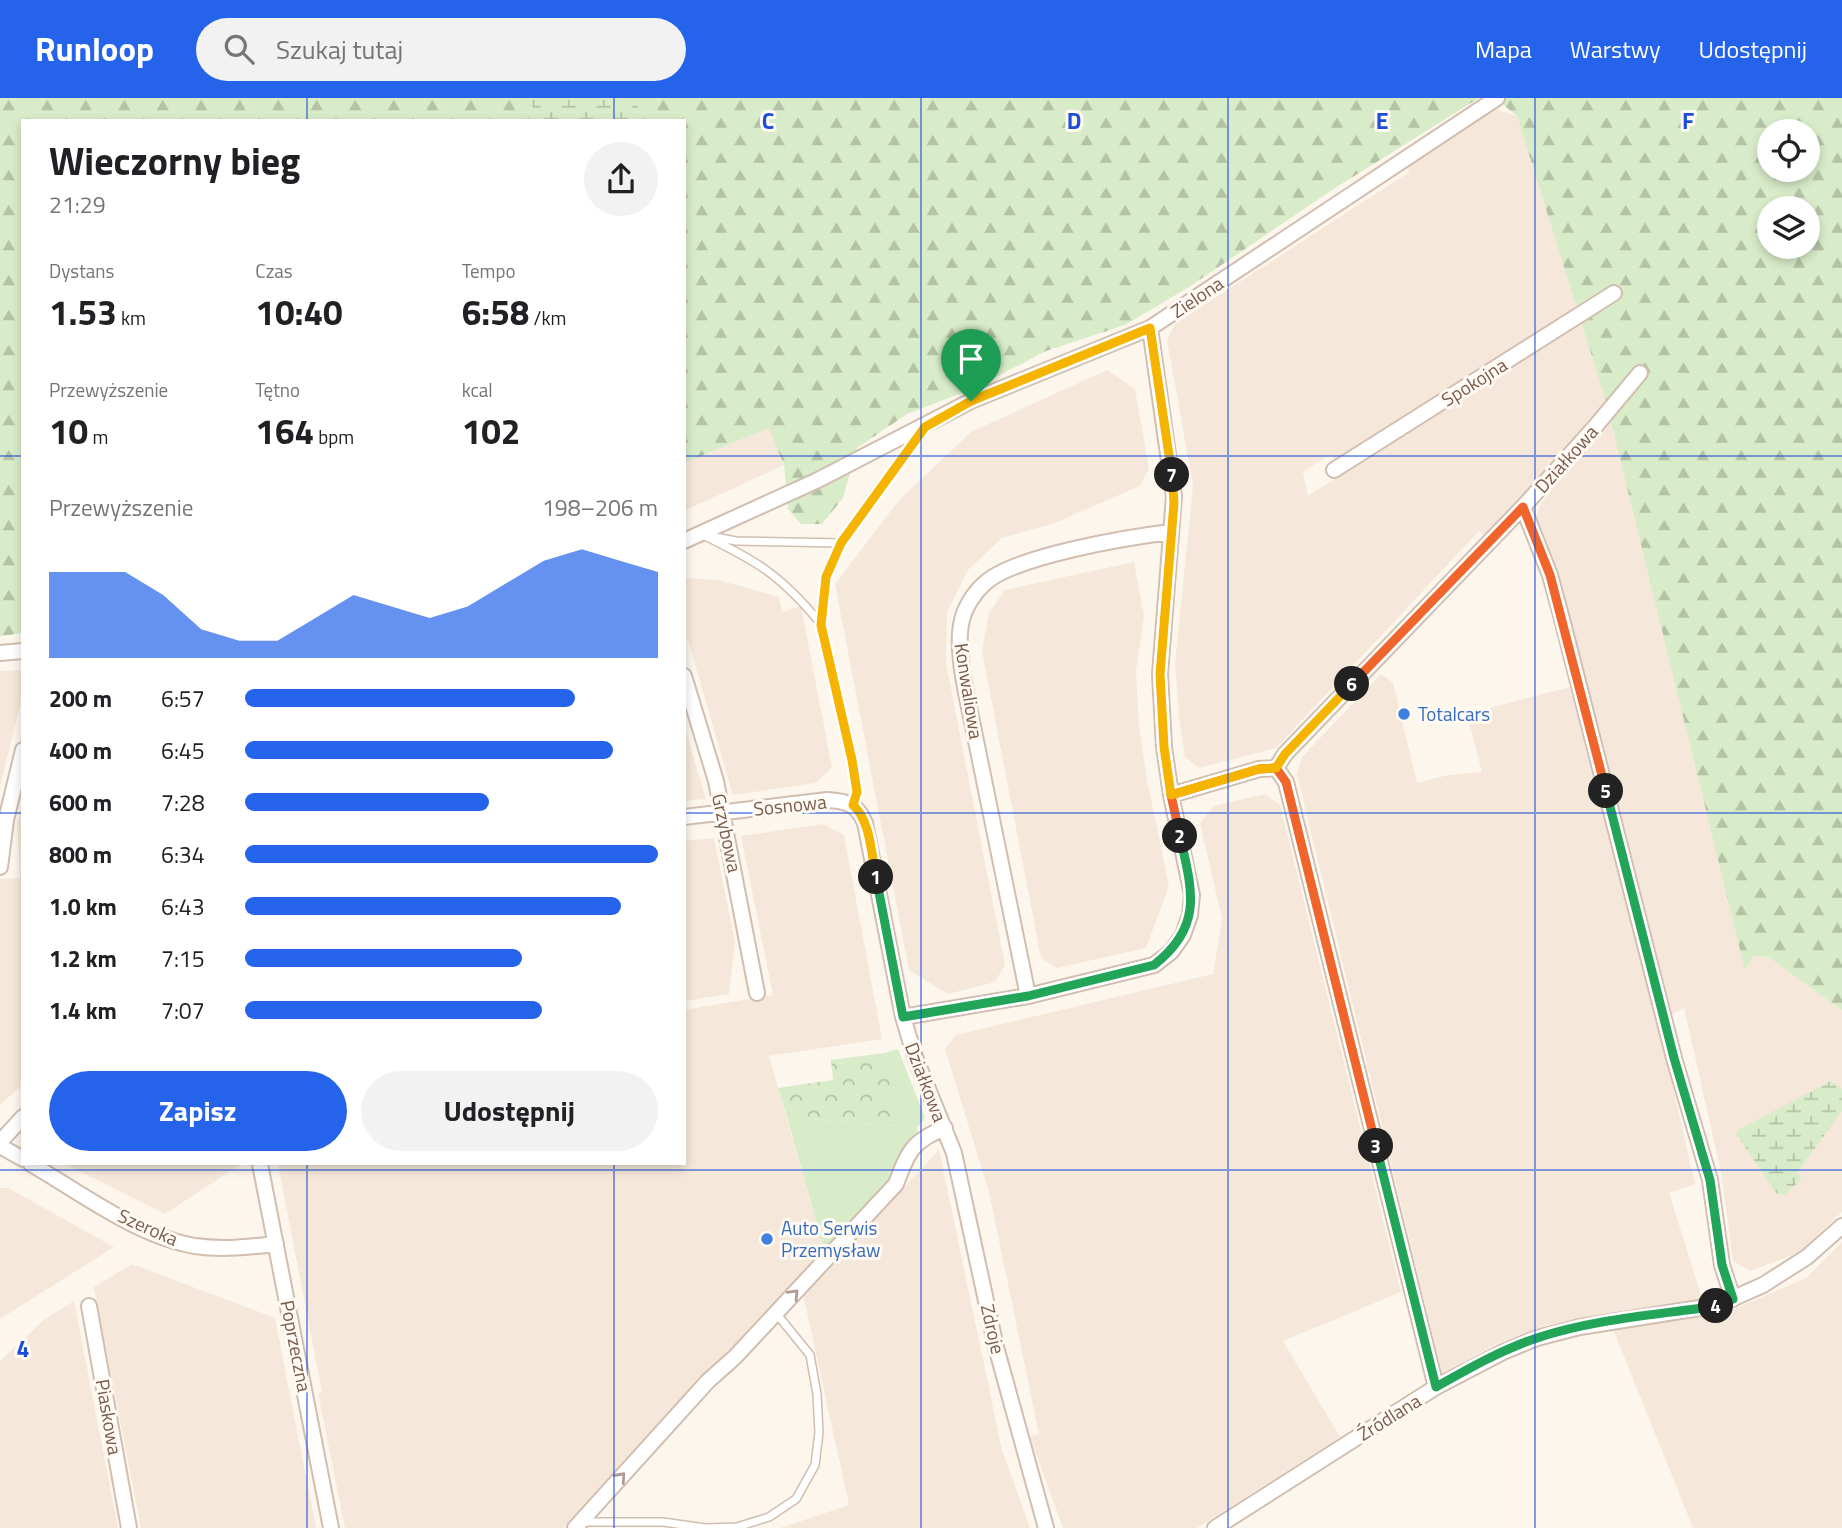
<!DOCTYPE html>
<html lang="pl">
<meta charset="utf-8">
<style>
body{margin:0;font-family:"Titillium Web",sans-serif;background:#f2f2f2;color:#202124;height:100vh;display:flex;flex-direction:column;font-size:26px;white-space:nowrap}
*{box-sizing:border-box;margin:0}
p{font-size:23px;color:#757577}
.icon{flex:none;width:38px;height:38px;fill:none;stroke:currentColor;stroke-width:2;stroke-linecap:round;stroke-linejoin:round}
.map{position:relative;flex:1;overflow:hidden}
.side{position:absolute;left:21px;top:21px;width:665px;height:1046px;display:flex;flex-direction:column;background:#fff;border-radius:0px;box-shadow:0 4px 10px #0003}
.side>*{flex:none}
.controls{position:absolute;left:1757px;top:21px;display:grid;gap:14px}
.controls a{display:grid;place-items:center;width:63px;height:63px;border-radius:50%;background:#fff;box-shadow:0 4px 10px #0003;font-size:35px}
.pin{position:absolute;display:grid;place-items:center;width:60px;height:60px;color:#fff;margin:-72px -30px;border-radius:50% 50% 50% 0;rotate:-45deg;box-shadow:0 0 7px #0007}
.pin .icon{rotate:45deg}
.km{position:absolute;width:35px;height:35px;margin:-18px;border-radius:50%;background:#222;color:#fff;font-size:19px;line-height:35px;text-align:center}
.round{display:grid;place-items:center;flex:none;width:74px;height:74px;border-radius:37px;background:#f2f2f2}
.head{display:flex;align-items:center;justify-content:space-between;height:119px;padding:0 28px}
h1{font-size:38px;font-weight:700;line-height:52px}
.figures{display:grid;grid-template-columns:repeat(3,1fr);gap:10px;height:119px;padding:7px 28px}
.figures div{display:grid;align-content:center}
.figures b{font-size:35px;font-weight:700}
.figures small{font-size:19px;font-weight:400}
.figures p{font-size:19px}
.chart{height:196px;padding:14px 28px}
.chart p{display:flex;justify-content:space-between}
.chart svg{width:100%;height:126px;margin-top:7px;fill:#2563eb;opacity:.7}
.cta{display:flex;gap:14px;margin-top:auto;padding:14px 28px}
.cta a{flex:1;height:80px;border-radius:42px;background:#2563eb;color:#fff;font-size:28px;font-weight:700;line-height:80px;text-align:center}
.cta a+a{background:#f2f2f2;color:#202124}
ul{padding:0 28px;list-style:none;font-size:23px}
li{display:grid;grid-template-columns:112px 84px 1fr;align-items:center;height:52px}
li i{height:18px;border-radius:9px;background:#2563eb}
header{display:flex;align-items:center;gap:42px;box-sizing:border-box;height:98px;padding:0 35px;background:#2563eb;color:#fff}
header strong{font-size:33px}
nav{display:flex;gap:38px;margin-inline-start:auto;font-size:24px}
.search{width:490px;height:63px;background:#f2f2f2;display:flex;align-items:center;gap:18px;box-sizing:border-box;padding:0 24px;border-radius:38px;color:#757577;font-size:26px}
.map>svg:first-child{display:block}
.residential{fill:#f5e8da}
.grass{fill:#d8ecc9}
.forest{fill:url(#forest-firs);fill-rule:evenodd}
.wetland{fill:url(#wetland-marsh)}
.park{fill:url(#park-crowns)}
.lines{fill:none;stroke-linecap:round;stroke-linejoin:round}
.lane-casing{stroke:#d1beb0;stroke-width:10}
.street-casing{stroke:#d1beb0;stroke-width:18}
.lane{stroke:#fff;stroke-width:7}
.street{stroke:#fff;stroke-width:14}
.oneway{stroke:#af9d94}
.split-1-casing{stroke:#fff;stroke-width:14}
.split-2-casing{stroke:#fff;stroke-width:14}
.split-3-casing{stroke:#fff;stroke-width:14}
.split-4-casing{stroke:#fff;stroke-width:14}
.split-5-casing{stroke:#fff;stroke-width:14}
.split-6-casing{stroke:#fff;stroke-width:14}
.split-7-casing{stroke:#fff;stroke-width:14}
.split-8-casing{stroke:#fff;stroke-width:14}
.split-1{stroke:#f5b400;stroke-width:9}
.split-2{stroke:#22a559;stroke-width:9}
.split-3{stroke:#f0652b;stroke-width:9}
.split-4{stroke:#22a559;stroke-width:9}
.split-5{stroke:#22a559;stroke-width:9}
.split-6{stroke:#f0652b;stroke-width:9}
.split-7{stroke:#f5b400;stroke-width:9}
.split-8{stroke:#f5b400;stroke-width:9}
.grid{fill:none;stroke:#1d4ed8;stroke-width:2;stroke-opacity:0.55}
.shop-dot{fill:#3f7fe0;stroke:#fffaf3;stroke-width:2.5}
.labels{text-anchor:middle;stroke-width:6;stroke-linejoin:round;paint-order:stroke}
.street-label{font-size:19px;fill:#7a5c4d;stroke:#fffaf3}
.shop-label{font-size:19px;fill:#366cbe;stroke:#fffaf3;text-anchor:start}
.grid-label{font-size:23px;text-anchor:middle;font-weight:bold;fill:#1d4ed8;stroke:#fffaf3;stroke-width:6;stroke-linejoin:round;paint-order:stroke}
</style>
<header>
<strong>Runloop</strong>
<div class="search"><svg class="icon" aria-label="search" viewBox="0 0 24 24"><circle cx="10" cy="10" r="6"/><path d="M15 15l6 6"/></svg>Szukaj tutaj</div>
<nav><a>Mapa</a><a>Warstwy</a><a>Udostępnij</a></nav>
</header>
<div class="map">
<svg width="1842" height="1430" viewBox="0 0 1842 1430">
<defs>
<pattern id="forest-firs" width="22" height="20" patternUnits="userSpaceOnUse" patternTransform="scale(1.75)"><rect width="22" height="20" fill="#d8ecc9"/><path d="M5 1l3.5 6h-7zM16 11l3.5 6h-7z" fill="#b4c2a5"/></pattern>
<pattern id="wetland-marsh" width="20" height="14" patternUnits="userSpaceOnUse" patternTransform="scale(1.75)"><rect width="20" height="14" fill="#d8ecc9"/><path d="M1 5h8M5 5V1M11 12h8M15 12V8" fill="none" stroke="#b4c2a5"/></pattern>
<pattern id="park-crowns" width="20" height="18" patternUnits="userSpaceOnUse" patternTransform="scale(1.75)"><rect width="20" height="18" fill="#d8ecc9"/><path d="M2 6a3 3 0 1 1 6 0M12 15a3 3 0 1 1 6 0" fill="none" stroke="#b4c2a5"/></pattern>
</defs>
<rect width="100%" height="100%" fill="#fdf6ec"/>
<path class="residential" d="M 1492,10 L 1517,18 L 1577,210 L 1337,362 L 1329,357 L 1303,374 L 1308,398 L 1581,224 L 1607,307 L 1486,439 L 1479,433 L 1276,650 L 1199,670 L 1185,659 L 1179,620 L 1175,565 L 1193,388 L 1167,242 L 1175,226 L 1409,74 L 1407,65 Z
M 1107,272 L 1135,291 L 1149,370 L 1140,388 L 1052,426 L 1002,440 L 967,473 L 947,515 L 946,565 L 1005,867 L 995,884 L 948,896 L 909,872 L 835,486 L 900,401 L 971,334 Z
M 1611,320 L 1745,871 L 1753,858 L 1768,859 L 1842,912 L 1842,1114 L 1798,1155 L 1750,1173 L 1733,1163 L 1721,1074 L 1684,910 L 1672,916 L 1563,497 L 1536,419 L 1541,405 Z
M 769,330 L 784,367 L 684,413 L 684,365 Z
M 1134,464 L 1144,518 L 1136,573 L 1139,629 L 1147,682 L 1169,788 L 1146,850 L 1057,870 L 1041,860 L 982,553 L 989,515 L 1005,492 Z
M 684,480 L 719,482 L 779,499 L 782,514 L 801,508 L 832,670 L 815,685 L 733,697 L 688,542 L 684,541 Z
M 23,572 L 23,595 L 0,689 L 0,573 Z
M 1381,576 L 1393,585 L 1417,685 L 1448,677 L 1482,674 L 1467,616 L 1570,589 L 1668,967 L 1695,1086 L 1669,1095 L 1702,1200 L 1547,1227 L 1496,1246 L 1442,1276 L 1297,676 L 1302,659 Z
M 684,626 L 692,654 L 706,701 L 684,703 Z
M 1265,696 L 1280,707 L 1401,1194 L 1283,1243 L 1340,1339 L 1197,1430 L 1063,1430 L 1030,1339 L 1039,1336 L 989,1094 L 945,951 L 956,937 L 1213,876 L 1222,821 L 1200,725 L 1214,708 Z
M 23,705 L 23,986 L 0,1007 L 0,781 L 20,780 L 17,727 Z
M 823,726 L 844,737 L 882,941 L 769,958 L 825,1155 L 732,1252 L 692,1289 L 564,1430 L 345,1430 L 318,1295 L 322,1294 L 278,1066 L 684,1066 L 684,912 L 773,897 L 741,738 Z
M 714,740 L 735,845 L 729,896 L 684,903 L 684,743 Z
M 939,1052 L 1002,1352 L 1030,1430 L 780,1430 L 849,1407 L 803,1196 Z
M 65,1066 L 241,1066 L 165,1116 Z
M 0,1090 L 8,1090 L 114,1149 L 0,1221 Z
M 1842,1144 L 1842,1430 L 1693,1430 L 1613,1231 L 1723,1216 L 1806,1180 Z
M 132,1166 L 275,1220 L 316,1430 L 141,1430 L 94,1189 Z
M 74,1203 L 118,1430 L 0,1430 L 0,1263 L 44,1222 Z"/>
<path class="grass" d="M 898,951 L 925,1020 L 917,1030 L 918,1035 L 913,1040 L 894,1081 L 825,1155 L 787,1019 L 898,1028 L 885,955 Z"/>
<path class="forest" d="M 0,0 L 1479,0 L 1332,92 L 1189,189 L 1125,227 L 1046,253 L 975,290 L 907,316 L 857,350 L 843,400 L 822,426 L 801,426 L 788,411 L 784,367 L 769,330 L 684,365 L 684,23 L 23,23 L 23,535 L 0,538 Z
M 1495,0 L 1842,0 L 1842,912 L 1768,859 L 1753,858 L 1745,872 L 1607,307 L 1517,18 ZM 1769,33 L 1808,33 L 1808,72 L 1769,72 ZM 1769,110 L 1808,110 L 1808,149 L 1769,149 Z"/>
<path class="wetland" d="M 526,0 L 633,0 L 645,23 L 543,23 Z
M 1831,983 L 1842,991 L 1842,1013 L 1797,1075 L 1801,1079 L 1800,1083 L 1784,1097 L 1777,1096 L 1736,1036 L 1738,1032 Z"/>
<path class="park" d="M 885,955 L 899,1028 L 787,1019 L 778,990 L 833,982 L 831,962 Z"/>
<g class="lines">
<defs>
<path id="lane" d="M 701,436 C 757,463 781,477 821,526
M 715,439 L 736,443 L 841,445
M 853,707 C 862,680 848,645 842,618 C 835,588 825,558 822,528 C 814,460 884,385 922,332
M 581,1424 L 663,1424 L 705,1430 L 737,1429 L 769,1419 L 796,1401 L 815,1367 L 819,1334 L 817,1296 L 810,1257 L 776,1215"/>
<path id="street" d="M 1334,372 L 1614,195
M 1523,409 L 1550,477 L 1562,521 L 1674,960 L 1710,1082 L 1722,1167 L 1733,1201
M 684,443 L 816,383 L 971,303 L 1150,230 L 1497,0
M 0,555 L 23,553
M 684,578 L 716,683 L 757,895
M 1276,670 L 1286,684 L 1436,1289
M 1171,697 L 1259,671 L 1276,670 L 1285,656 L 1523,409 L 1594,330 L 1640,275
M 684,719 L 827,702 C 847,703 857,706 865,725 L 903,919
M 0,769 L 6,722 L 23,652
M 1028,898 C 1011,811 992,725 975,638 C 969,607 954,552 962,522 C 965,509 974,495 984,486 C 1013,458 1129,439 1171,434
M 0,1044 L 23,1019
M 0,1048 L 23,1061
M 31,1066 C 81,1095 137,1138 195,1148 C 222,1152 249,1149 276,1146
M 260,1066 L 331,1430
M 89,1208 L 129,1430
M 575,1430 L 708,1283 L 735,1259 L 896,1086 C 908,1054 912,1043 945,1030
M 1046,1430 L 996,1249 L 954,1055 L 915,959 L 903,919 L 1028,898 L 1154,867 L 1171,854 L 1183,837 L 1190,817 L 1192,797 L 1171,697 L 1164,649 L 1160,576 L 1174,398 L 1150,230
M 1215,1430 L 1436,1289 L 1503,1254 L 1537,1240 L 1580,1229 L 1718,1207 L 1763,1187 L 1807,1159 L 1842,1128"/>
</defs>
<use href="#lane" class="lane-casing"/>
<use href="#street" class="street-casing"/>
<use href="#lane" class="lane"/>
<use href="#street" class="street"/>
</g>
<defs><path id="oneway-chevron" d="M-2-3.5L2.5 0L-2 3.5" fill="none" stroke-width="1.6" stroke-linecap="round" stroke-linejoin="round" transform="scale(1.75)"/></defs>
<g class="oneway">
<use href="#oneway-chevron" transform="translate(794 1196) rotate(-47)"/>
<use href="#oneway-chevron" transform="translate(621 1379) rotate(-48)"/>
</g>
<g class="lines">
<defs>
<path id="split-1" d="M 876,779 C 871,755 871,724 853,707 L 857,694 L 852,662 L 821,527 L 826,479 L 841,445 L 925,329 L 971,303"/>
<path id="split-2" d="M 876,779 L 903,919 L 1028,898 L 1154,867 C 1204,828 1192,792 1180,738"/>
<path id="split-3" d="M 1180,738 L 1171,697 L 1259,671 L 1276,670 L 1286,684 L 1376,1048"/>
<path id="split-4" d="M 1376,1048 L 1436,1289 C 1468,1271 1501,1252 1537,1240 C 1594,1221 1656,1217 1716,1208"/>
<path id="split-5" d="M 1606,693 L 1674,960 L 1710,1082 L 1722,1167 L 1733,1201 L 1716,1208"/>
<path id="split-6" d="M 1352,586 L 1523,409 L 1550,477 L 1606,693"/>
<path id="split-7" d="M 1172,377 L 1174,405 L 1160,576 L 1164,649 L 1171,697 L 1259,671 L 1276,670 L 1285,656 L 1352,586"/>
<path id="split-8" d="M 971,303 L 1150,230 L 1172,377"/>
</defs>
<use href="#split-1" class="split-1-casing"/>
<use href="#split-2" class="split-2-casing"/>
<use href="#split-3" class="split-3-casing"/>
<use href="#split-4" class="split-4-casing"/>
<use href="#split-5" class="split-5-casing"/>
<use href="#split-6" class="split-6-casing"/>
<use href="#split-7" class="split-7-casing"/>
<use href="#split-8" class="split-8-casing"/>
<use href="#split-1" class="split-1"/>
<use href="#split-2" class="split-2"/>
<use href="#split-3" class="split-3"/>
<use href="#split-4" class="split-4"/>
<use href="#split-5" class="split-5"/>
<use href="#split-6" class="split-6"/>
<use href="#split-7" class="split-7"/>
<use href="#split-8" class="split-8"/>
</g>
<path class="grid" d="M 307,0 L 307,23M 614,0 L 614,23M 921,0 L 921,1430M 1228,0 L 1228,1430M 1535,0 L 1535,1430M 0,358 L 23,358M 684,358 L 1842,358M 0,715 L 23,715M 684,715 L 1842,715M 307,1066 L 307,1430M 614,1066 L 614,1430M 0,1072 L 1842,1072"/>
<g class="shop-dot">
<circle cx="1404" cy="616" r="7"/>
<circle cx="767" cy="1141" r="7"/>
</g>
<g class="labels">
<g class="street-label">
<text transform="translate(1197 199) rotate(-34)" y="7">Zielona</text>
<text transform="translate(1474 284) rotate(-32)" y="7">Spokojna</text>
<text transform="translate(1566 361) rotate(-48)" y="7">Działkowa</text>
<text transform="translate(969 593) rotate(81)" y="7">Konwaliowa</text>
<text transform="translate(790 707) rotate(-6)" y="7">Sosnowa</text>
<text transform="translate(727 735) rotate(78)" y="7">Grzybowa</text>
<text transform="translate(926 984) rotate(69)" y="7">Działkowa</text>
<text transform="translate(148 1129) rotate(24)" y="7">Szeroka</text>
<text transform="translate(993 1231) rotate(77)" y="7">Zdroje</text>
<text transform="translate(296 1248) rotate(79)" y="7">Poprzeczna</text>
<text transform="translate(109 1319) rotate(80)" y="7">Piaskowa</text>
<text transform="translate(1389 1319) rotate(-32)" y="7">Źródlana</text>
</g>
<g class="shop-label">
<text x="1418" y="623">Totalcars</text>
<text x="781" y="1137">Auto Serwis<tspan x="781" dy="22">Przemysław</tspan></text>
</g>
</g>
<g class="grid-label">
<text x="768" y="31">C</text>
<text x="1074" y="31">D</text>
<text x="1382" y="31">E</text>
<text x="1688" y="31">F</text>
<text x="23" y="1259">4</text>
</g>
</svg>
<div class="controls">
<a><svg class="icon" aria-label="locate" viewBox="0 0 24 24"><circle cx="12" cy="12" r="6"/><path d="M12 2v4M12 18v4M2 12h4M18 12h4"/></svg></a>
<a><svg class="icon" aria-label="layers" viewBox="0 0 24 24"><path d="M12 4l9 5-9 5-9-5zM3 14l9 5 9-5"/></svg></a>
</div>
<div class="pin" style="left:971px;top:303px;background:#1e9e55"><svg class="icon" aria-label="arrive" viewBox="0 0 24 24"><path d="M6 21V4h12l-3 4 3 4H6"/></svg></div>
<b class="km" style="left:876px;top:779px">1</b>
<b class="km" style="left:1180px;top:738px">2</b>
<b class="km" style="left:1376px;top:1048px">3</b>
<b class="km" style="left:1716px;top:1208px">4</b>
<b class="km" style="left:1606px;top:693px">5</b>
<b class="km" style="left:1352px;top:586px">6</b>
<b class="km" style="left:1172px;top:377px">7</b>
<section class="side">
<div class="head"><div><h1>Wieczorny bieg</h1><p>21:29</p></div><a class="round"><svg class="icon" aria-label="share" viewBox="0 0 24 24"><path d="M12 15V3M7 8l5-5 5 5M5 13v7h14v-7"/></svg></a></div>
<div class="figures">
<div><p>Dystans</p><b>1.53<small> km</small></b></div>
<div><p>Czas</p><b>10:40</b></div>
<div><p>Tempo</p><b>6:58<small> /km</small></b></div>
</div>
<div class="figures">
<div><p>Przewyższenie</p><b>10<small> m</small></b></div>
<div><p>Tętno</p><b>164<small> bpm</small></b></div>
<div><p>kcal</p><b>102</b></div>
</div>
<div class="chart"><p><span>Przewyższenie</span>198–206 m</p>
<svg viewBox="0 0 160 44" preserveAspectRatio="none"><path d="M0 44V14L10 14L20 14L30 22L40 34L50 38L60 38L70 30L80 22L90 26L100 30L110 26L120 18L130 10L140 6L150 10L160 14V44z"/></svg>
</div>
<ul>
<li><b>200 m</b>6:57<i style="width:80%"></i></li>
<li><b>400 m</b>6:45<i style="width:89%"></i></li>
<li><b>600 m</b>7:28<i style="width:59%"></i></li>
<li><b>800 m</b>6:34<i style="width:100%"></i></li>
<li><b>1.0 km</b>6:43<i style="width:91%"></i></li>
<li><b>1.2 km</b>7:15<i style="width:67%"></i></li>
<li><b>1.4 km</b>7:07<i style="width:72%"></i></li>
</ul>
<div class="cta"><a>Zapisz</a><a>Udostępnij</a></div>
</section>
</div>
